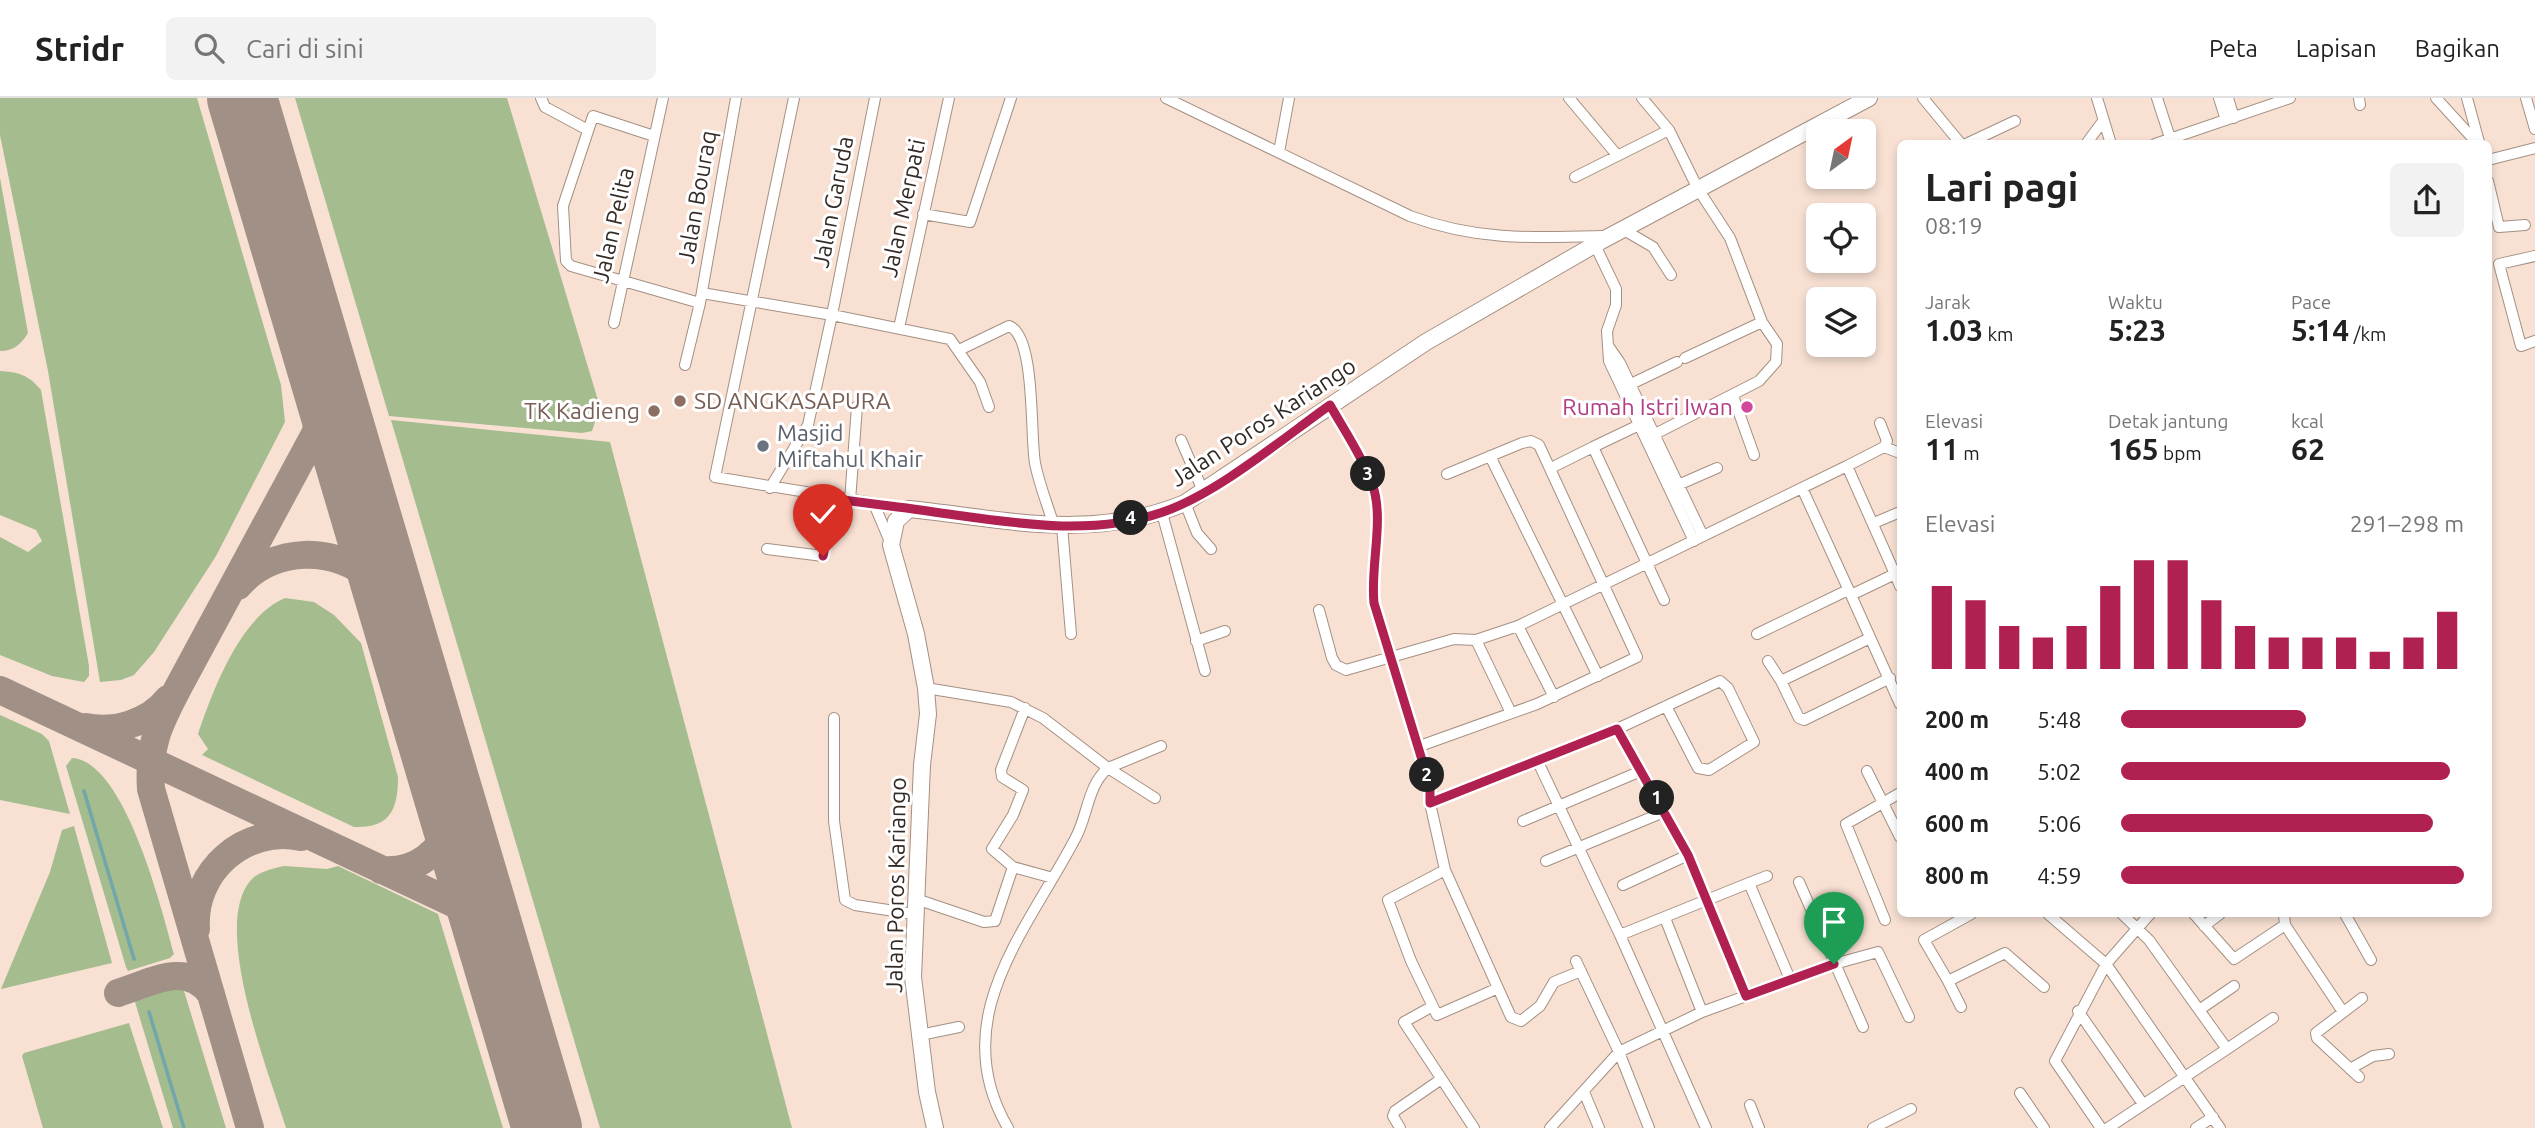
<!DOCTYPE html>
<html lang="id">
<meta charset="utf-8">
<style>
body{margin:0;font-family:Ubuntu,sans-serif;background:#f2f2f2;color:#222;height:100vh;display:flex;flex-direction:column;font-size:26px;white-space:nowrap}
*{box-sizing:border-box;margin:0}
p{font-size:23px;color:#767676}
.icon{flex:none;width:38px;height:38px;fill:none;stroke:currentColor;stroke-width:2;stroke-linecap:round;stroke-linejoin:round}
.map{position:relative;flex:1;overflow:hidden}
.details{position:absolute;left:1897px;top:42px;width:595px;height:777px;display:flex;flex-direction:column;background:#fff;border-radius:10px;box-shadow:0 4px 10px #0003}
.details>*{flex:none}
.needle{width:46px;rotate:33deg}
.controls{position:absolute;left:1806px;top:21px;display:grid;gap:14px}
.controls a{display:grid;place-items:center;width:70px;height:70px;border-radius:10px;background:#fff;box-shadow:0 4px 10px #0003;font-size:35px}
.pin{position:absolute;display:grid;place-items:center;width:60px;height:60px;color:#fff;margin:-72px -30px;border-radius:50% 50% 50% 0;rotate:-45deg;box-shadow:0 0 7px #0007}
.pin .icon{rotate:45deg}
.km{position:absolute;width:35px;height:35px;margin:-18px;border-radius:50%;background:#222;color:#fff;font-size:19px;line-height:35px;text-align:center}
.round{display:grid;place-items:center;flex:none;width:74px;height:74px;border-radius:10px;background:#f2f2f2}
.overview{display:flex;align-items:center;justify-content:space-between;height:119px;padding:0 28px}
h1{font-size:38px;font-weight:700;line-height:52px}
.metrics{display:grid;grid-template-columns:repeat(3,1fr);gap:10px;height:119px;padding:7px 28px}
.metrics div{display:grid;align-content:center}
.metrics b{font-size:30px;font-weight:700}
.metrics small{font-size:19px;font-weight:400}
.metrics p{font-size:19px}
.chart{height:196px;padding:14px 28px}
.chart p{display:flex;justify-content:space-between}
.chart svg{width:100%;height:126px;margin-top:7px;stroke:#b02050;stroke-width:6}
ul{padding:0 28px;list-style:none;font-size:23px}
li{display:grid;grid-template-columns:112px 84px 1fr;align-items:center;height:52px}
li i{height:18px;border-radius:9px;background:#b02050}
header{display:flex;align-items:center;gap:42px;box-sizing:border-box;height:98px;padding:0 35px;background:#fff;border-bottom:2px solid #e0e0e0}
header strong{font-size:33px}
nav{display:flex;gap:38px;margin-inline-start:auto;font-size:24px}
.search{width:490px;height:63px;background:#f2f2f2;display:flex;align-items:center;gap:18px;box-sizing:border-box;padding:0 24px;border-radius:10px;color:#767676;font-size:26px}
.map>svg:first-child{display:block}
.green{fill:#a4bc8e}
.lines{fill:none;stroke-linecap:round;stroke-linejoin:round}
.stream{stroke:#71a6aa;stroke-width:3.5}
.taxiway{stroke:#a09086;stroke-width:28}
.runway{stroke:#a09086;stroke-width:70}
.street-casing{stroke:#a49082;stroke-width:12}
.secondary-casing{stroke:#a49082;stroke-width:18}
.street{stroke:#fff;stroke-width:10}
.secondary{stroke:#fff;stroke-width:16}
.route-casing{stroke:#fff;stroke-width:14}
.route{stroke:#b02050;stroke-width:9}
.education-dot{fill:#8d6e63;stroke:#fff;stroke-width:2.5}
.hotel-dot{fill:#d1479c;stroke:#fff;stroke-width:2.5}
.worship-dot{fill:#6b7280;stroke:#fff;stroke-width:2.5}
.labels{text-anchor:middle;stroke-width:6;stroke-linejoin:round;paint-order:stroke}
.street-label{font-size:23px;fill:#332a25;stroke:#fff}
.education-label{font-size:23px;fill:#785e54;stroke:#fff;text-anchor:start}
.hotel-label{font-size:23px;fill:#b23c85;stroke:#fff;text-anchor:end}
.worship-label{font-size:23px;fill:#5b616d;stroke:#fff;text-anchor:start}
</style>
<header>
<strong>Stridr</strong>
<div class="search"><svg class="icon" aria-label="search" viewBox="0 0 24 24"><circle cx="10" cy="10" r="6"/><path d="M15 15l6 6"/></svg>Cari di sini</div>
<nav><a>Peta</a><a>Lapisan</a><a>Bagikan</a></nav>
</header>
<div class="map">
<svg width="2535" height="1030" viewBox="0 0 2535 1030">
<rect width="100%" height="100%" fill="#f8e1d3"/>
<path class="green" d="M 0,0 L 197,0 L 281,287 L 285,324 L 216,458 L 154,554 L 134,577 L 121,582 L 100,584 L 48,273 L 0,37 Z
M 295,0 L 507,0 L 600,309 L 592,333 L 582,335 L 389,318 Z
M 0,80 L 28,235 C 21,246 14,253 0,253 Z
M 0,273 C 18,274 29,277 41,292 L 89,568 L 89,578 L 84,584 L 52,578 L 0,557 L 0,439 L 28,454 L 42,443 L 36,432 L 0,417 Z
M 391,322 L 610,344 L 792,1030 L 600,1030 Z
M 285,500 L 314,504 L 334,517 L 361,545 L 398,679 C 398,712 390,730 354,729 L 202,657 L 208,651 L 198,636 C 213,592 240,519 285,500 Z
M 0,617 L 42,636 L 49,643 L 70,716 L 0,702 Z
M 72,660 C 125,663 162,812 174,856 L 170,860 L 128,873 L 126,869 L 66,668 Z
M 74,728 L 112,865 L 1,891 L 50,774 L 62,732 Z
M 284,768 L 327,771 L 338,768 L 438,816 L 503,1030 L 286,1030 C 270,977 207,821 254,779 C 262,773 275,770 284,768 Z
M 175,887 L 184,893 L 226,1030 L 173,1030 L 135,904 L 140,898 Z
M 129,925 L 163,1030 L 43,1030 L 22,958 L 24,955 Z"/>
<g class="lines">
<path class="stream" d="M 84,693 L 134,861
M 149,914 L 184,1030"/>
<path class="taxiway" d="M 238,488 C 273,448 335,447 374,482 C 382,489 387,500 393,509
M 0,592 L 453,805 L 482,826 L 492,845
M 85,629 C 114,635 149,625 168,601
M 381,772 C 418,775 438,754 456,723
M 196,831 C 192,773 245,727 301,739
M 118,895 C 151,885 186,862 211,896
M 250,1030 L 151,691 C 148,647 159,626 179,588 L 315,336 L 328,290"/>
<path class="runway" d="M 242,0 L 547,1030"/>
<defs>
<path id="street" d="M 541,0 L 545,9 L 588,32
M 794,0 L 715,379 L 909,411
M 1166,0 L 1410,118 C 1477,143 1534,140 1604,138
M 1569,0 L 1617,57
M 1642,0 L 1669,32 L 1698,91 L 1730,140 L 1762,224 L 1777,246 L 1776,264 L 1759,283 L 1655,336
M 1923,0 L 1961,46
M 2097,0 L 2111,46
M 2157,0 L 2172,46
M 2219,0 L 2226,22
M 2228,0 L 2234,20
M 2359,0 L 2360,7
M 2436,0 L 2478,46
M 2467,0 L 2479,44
M 2526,0 L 2535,31
M 654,38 L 593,18 L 563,108 L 566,163 L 571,168 L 700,205
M 1966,46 L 2015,23
M 2086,46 L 2103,23
M 2155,46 L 2290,0
M 1279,54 L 1289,0
M 2488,62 L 2535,50
M 1575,79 L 1669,32
M 2488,83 L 2499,129 L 2525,127
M 923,116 L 970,124 L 1011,0
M 1624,132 L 1653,149 L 1671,177
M 1595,147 L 1616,191 L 1616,207 L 1607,233 L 1609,263 L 1694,443
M 2535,158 L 2499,166 L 2521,248 L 2535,243
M 702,195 L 832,217 L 875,0
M 614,225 L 663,0
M 899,230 L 949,0
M 1609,249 L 1620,265 L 1703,438
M 959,252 L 1009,228 C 1036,238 1030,338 1035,365 C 1039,386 1048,408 1054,428
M 1685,260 L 1762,224
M 685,267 L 700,205 L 736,0
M 1631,286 L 1677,264
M 1733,298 L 1754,357
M 1330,307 C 1344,332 1362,358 1372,385 C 1385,422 1370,466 1374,505 L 1430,687 L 1430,705 L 1617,631 L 1720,583 L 1728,590 L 1754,644 L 1709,672 L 1698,670 L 1666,608
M 1880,325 L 1887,343 L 1884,349
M 1639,327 L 1593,349 L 1664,502
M 1181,342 L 1203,393
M 1900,355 L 1884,349 L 1847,368 L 1895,476 L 1900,473
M 1490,358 L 1598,578
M 1551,370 L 1593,349
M 1678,387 L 1717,370
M 770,390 L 808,327 L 832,217 L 950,241 L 980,284 L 989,309
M 1802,390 L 1851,497 L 1895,476 L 1900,488
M 850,403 L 857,308
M 1185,405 L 1197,435 L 1211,451
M 874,406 L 891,446
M 1162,415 L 1205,573
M 1874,425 L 1900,414
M 1062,428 L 1071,536
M 767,451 L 823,458 L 835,401
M 1851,497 L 1900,606
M 1319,512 L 1332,560 L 1336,567 L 1346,572 L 1454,541 L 1476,542 L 1518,528 L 1847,368
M 1518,528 L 1554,599
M 1757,536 L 1848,492
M 1870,540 L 1781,583 L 1799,620 L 1804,622 L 1890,580
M 1476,542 L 1511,615
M 1196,543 L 1225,533
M 1768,563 L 1781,583
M 926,590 L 1011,604 L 1043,620 L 1108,670 C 1087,688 1088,718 1075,741 C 1026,834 945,922 1008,1030
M 834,620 L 834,723 L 845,802 L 855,807 L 914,816
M 1617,631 L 1688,757 L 1746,898
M 1417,649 L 1537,606 L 1637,559 L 1539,347 L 1531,343 L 1522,345 L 1447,376
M 1538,664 L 1620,837 L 1706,1030
M 1867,673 L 1900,739
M 1155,700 L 1108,670 L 1161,648
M 1430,705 L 1445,772 L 1511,919 L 1521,923 L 1540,908 L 1554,884 L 1581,873
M 1523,723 L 1641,673
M 1546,763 L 1664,714
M 1013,769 L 992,751 L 1013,717 L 1023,692 L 1002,679 L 1001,672 L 1025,610
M 1445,772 L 1388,802 L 1411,863 L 1437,917 L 1496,891
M 1799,784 L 1863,929
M 1749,785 L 1767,778
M 1623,787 L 1688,757
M 916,801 L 984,824 L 995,823 L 1013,769 L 1053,780
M 1971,816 L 1924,842 L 1948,883 L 2005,855 L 2044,889
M 2048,816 L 2106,866 L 2150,816
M 2122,816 L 2149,842 L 2227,951 L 2273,920
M 2194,816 L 2234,861 L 2285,827
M 2284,816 L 2285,827 L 2343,914
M 2345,816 L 2371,862
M 1665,820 L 1702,914
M 1885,822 L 1846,726 L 1900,695
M 2204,828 L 2220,816
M 1620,837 L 1749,785 L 1790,881
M 1576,863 L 1619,954 L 1649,1030
M 1948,883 L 1961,909
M 1431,909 L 1404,924 L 1474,1030
M 2199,912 L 2234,888
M 2078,913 L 2143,1006
M 920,937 L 959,929
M 2350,971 L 2373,958 L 2389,956
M 2359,979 L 2317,940 L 2316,935 L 2362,900
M 1584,994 L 1599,1030
M 2020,995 L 2044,1030
M 1750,1007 L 1759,1030
M 1400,1030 L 1393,1018 L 1395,1013 L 1440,982
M 1550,1030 L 1619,954 L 1702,914 L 1834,866 L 1878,854 L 1909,919
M 1873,1030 L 1911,1011
M 2101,1030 L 2055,963 L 2106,866 L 2220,1030
M 2108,1030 L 2227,951
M 2196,1030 L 2213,1019"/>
<path id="secondary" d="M 935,1030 L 927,994 L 913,879 L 922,667 L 928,616 L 926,590 L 916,536 L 891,447 L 896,423 L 909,411 C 1005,421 1090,444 1185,405 L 1426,244 L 1601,143 L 1869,0"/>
</defs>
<use href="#street" class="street-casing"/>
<use href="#secondary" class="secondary-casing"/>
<use href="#street" class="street"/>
<use href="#secondary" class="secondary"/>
</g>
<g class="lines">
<defs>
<path id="route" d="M 823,458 L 835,401 C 870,406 906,409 941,415 C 1014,425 1091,439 1163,414 C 1218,395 1282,341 1330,307 C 1344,332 1362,358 1372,385 C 1385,421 1370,467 1374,505 L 1430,688 L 1430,705 L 1617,631 L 1688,757 L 1746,898 L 1834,866"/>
</defs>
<use href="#route" class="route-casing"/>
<use href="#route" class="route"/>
</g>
<g class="education-dot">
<circle cx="680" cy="303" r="7"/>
<circle cx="654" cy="313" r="7"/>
</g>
<circle class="hotel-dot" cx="1747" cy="309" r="7"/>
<circle class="worship-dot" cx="763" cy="348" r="7"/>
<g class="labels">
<g class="street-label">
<text transform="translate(697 99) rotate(-80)" y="8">Jalan Bouraq</text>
<text transform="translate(833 104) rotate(-79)" y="8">Jalan Garuda</text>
<text transform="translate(903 110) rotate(-78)" y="8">Jalan Merpati</text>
<text transform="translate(613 127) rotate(-77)" y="8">Jalan Pelita</text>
<text transform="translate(1263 324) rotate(-33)" y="8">Jalan Poros Kariango</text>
<text transform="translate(896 787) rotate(-89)" y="8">Jalan Poros Kariango</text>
</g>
<g class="education-label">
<text x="694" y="311">SD ANGKASAPURA</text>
<text x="640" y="321" text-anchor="end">TK Kadieng</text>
</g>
<g class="hotel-label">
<text x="1733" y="317">Rumah Istri Iwan</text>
</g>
<g class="worship-label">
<text x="777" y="343">Masjid<tspan x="777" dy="26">Miftahul Khair</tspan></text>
</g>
</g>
</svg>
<div class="controls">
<a><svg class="needle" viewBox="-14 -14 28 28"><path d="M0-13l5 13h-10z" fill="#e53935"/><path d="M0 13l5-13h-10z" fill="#767676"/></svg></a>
<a><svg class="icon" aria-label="locate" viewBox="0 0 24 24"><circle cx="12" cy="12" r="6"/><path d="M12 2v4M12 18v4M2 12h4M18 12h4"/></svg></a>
<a><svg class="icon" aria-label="layers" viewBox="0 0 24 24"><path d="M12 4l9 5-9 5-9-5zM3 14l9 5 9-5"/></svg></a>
</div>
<div class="pin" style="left:1834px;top:866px;background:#1e9e55"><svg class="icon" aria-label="arrive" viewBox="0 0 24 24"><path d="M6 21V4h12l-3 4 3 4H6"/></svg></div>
<div class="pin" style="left:823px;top:458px;background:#d93025"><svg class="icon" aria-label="check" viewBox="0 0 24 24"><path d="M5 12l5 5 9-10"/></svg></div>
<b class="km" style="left:1657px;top:700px">1</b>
<b class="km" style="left:1427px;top:677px">2</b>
<b class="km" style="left:1368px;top:376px">3</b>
<b class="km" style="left:1131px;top:420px">4</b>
<section class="details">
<div class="overview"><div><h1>Lari pagi</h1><p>08:19</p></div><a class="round"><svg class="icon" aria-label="share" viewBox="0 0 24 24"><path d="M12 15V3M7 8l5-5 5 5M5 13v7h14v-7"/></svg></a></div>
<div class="metrics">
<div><p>Jarak</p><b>1.03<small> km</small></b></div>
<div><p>Waktu</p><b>5:23</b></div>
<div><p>Pace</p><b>5:14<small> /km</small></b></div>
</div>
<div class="metrics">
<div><p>Elevasi</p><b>11<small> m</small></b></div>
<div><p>Detak jantung</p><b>165<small> bpm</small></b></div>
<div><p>kcal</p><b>62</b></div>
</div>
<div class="chart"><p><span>Elevasi</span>291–298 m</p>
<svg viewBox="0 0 160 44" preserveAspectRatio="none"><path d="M5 44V15M15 44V20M25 44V29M35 44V33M45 44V29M55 44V15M65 44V6M75 44V6M85 44V20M95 44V29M105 44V33M115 44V33M125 44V33M135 44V38M145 44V33M155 44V24"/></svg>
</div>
<ul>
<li><b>200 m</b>5:48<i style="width:54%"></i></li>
<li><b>400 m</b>5:02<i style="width:96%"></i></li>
<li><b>600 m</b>5:06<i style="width:91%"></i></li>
<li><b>800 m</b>4:59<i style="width:100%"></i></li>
</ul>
</section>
</div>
